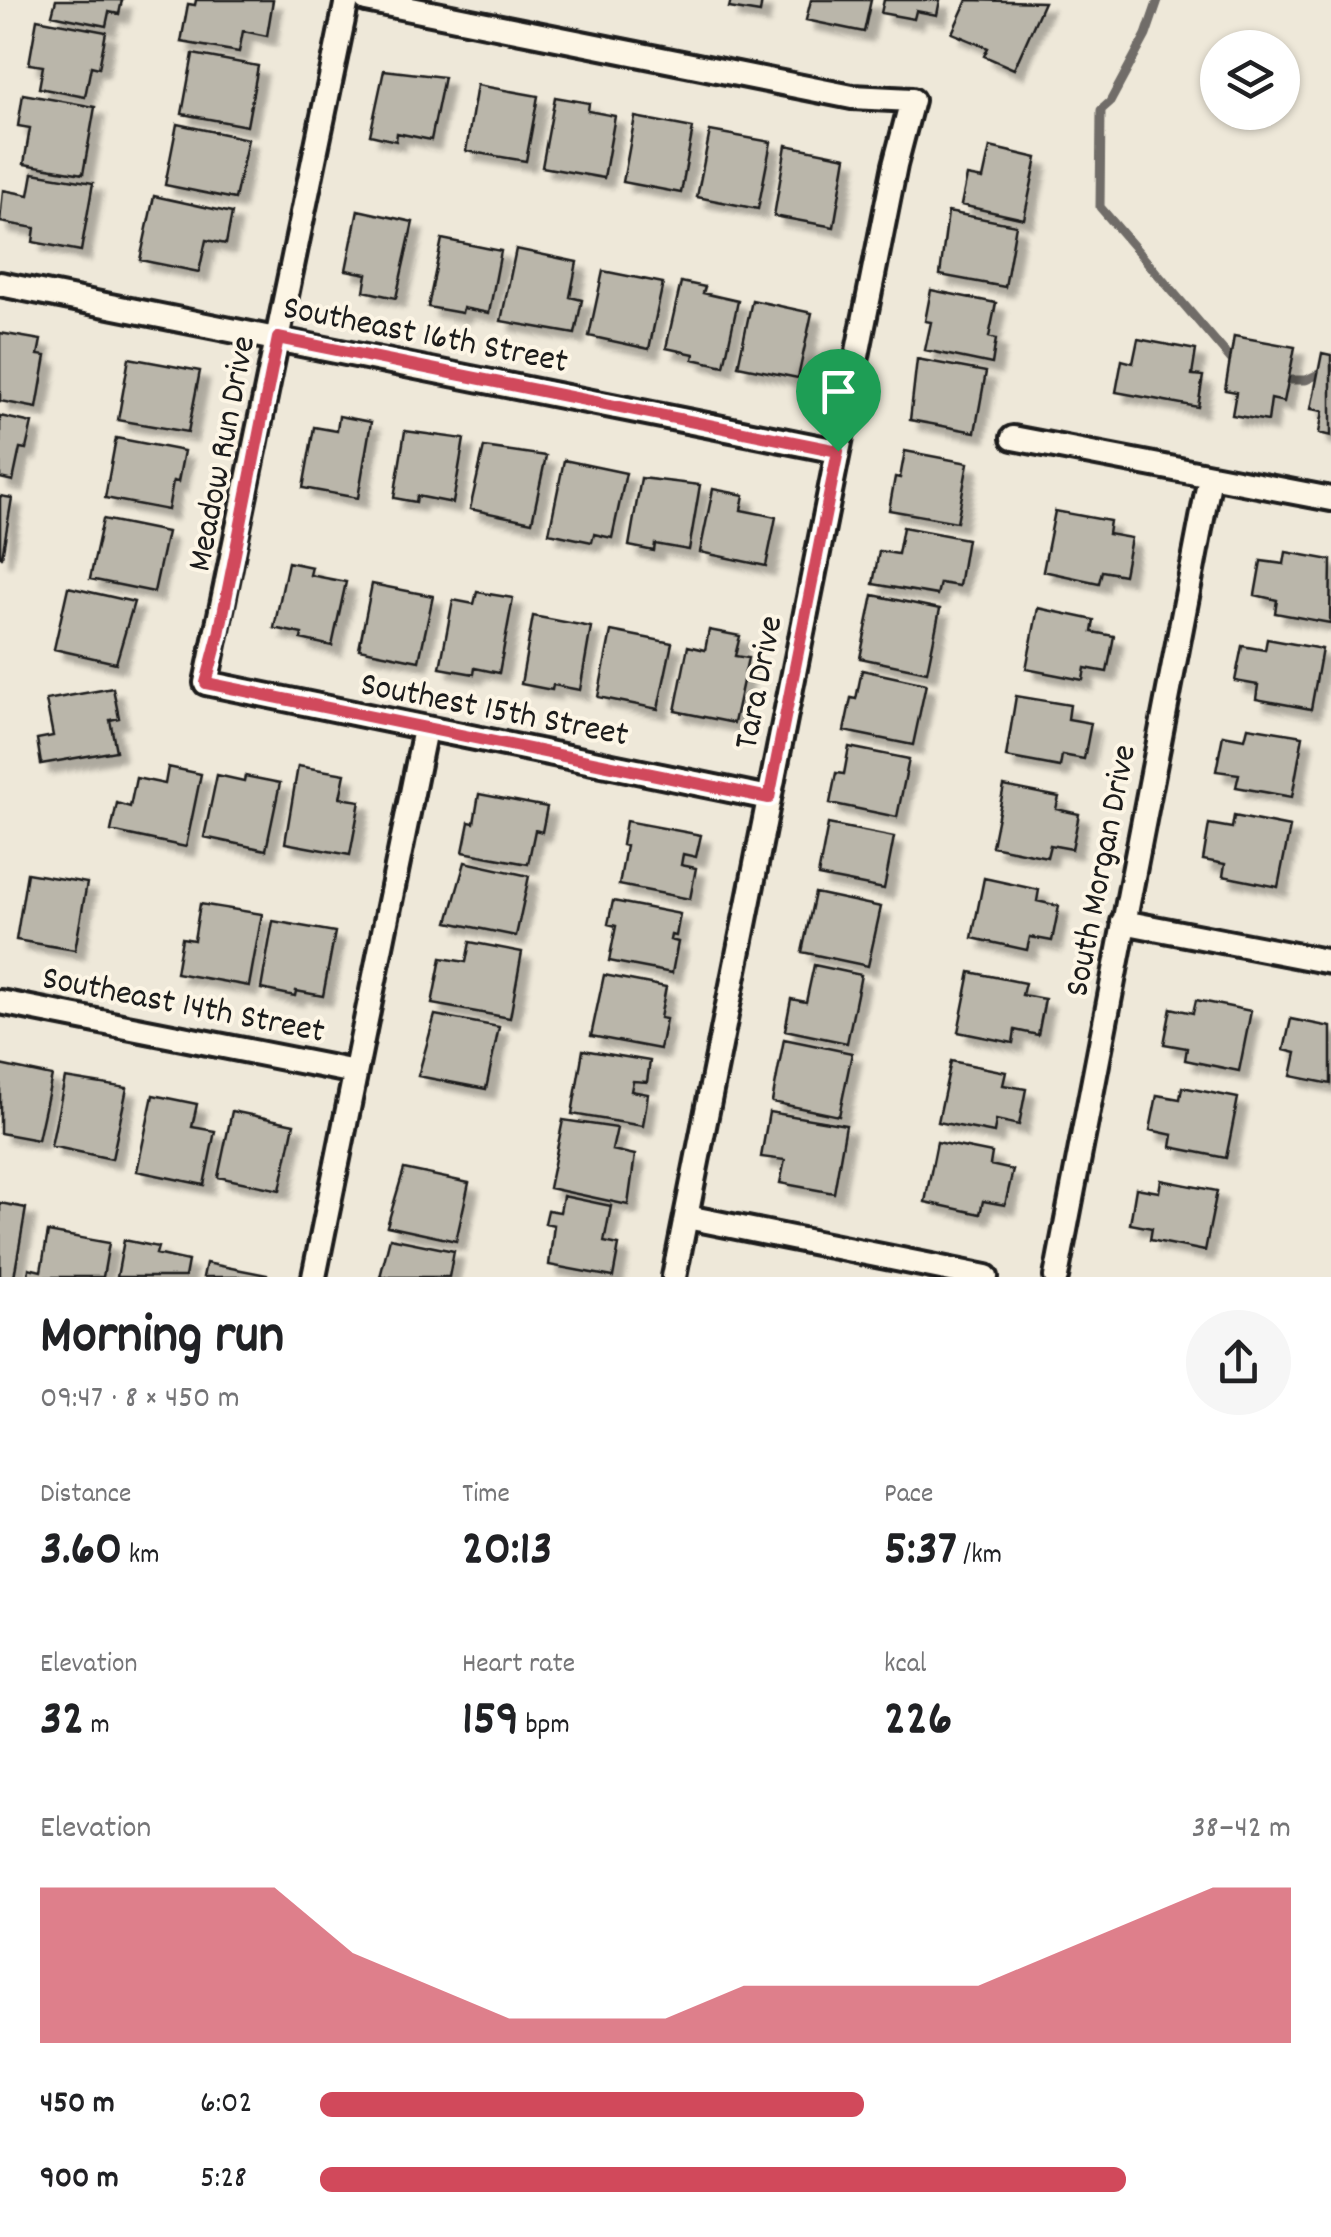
<!DOCTYPE html>
<meta charset="utf-8">
<style>
body{margin:0;font-family:Dekko,sans-serif;background:#f6f6f6;color:#202124;height:100vh;display:flex;flex-direction:column;font-size:38px;white-space:nowrap}
*{box-sizing:border-box;margin:0}
p{font-size:32px;color:#757577}
.icon{flex:none;width:55px;height:55px;fill:none;stroke:currentColor;stroke-width:2;stroke-linecap:round;stroke-linejoin:round}
.map{position:relative;height:1277px;overflow:hidden}
.sheet{display:flex;flex-direction:column;background:#fff;flex:1}
.sheet>*{flex:none}
.tools{position:absolute;left:1200px;top:30px;display:grid;gap:20px}
.tools a{display:grid;place-items:center;width:100px;height:100px;border-radius:50%;background:#fff;box-shadow:0 2px 8px #0004;font-size:50px}
.pin{position:absolute;display:grid;place-items:center;width:85px;height:85px;color:#fff;margin:-102px -42px;border-radius:50% 50% 50% 0;rotate:-45deg;box-shadow:0 0 10px #0007}
.pin .icon{rotate:45deg}
.round{display:grid;place-items:center;flex:none;width:105px;height:105px;border-radius:52px;background:#f6f6f6}
.overview{display:flex;align-items:center;justify-content:space-between;height:170px;padding:0 40px}
h1{font-size:55px;font-weight:800;line-height:75px}
.metrics{display:grid;grid-template-columns:repeat(3,1fr);gap:15px;height:170px;padding:10px 40px}
.metrics div{display:grid;align-content:center}
.metrics b{font-size:50px;font-weight:800}
.metrics small{font-size:28px;font-weight:400}
.metrics p{font-size:28px}
.chart{height:280px;padding:20px 40px}
.chart p{display:flex;justify-content:space-between}
.chart svg{width:100%;height:180px;margin-top:10px;fill:#d1495b;opacity:.7}
ul{padding:0 40px;list-style:none;font-size:32px}
li{display:grid;grid-template-columns:160px 120px 1fr;align-items:center;height:75px}
li i{height:25px;border-radius:12px;background:#d1495b}
.map>svg:first-child{display:block}
.lines{fill:none;stroke-linecap:round;stroke-linejoin:round}
.stream{stroke:#6f6c67;stroke-width:9}
.building{fill:#bab6aa;stroke:#1c1c1c;stroke-width:2.5;filter:url(#shadow)}
.street-casing{stroke:#1c1c1c;stroke-width:30}
.street{stroke:#fcf5e5;stroke-width:22}
.route-casing{stroke:#fff;stroke-width:20}
.route{stroke:#d1495b;stroke-width:12}
.labels{text-anchor:middle;stroke-width:8;stroke-linejoin:round;paint-order:stroke}
.street-label{font-size:35px;fill:#1c1c1c;stroke:#fcf5e5}
</style>
<div class="map">
<svg width="1331" height="1277" viewBox="0 0 1331 1277">
<defs>
<filter id="shadow"><feDropShadow dx="9" dy="9" stdDeviation="2.5" flood-color="#0004"/></filter>
</defs>
<rect width="100%" height="100%" fill="#eee8d9"/>
<filter id="ink" filterUnits="userSpaceOnUse"><feTurbulence type="fractalNoise" baseFrequency=".01" numOctaves="2"/><feDisplacementMap in="SourceGraphic" scale="20" xChannelSelector="R" yChannelSelector="G"/><feConvolveMatrix kernelMatrix="1 2 1 2 8 2 1 2 1" color-interpolation-filters="sRGB"/></filter>
<g filter="url(#ink)">
<g class="lines">
<path class="stream" d="M 1158,0 L 1146,35 L 1110,102 L 1101,110 L 1100,207 L 1235,364
M 1277,380 L 1306,380 L 1331,368"/>
</g>
<path class="building" d="M 56,0 L 122,0 L 119,14 L 109,12 L 106,26 L 52,15 Z
M 196,0 L 273,0 L 267,36 L 243,31 L 239,52 L 181,42 L 188,4 L 195,5 Z
M 731,0 L 762,0 L 760,13 L 729,8 Z
M 811,0 L 871,0 L 864,32 L 806,20 Z
M 884,0 L 940,0 L 937,15 L 916,11 L 914,19 L 881,13 Z
M 967,0 L 1044,2 L 1014,69 L 984,56 L 988,48 L 952,33 Z
M 37,19 L 106,32 L 99,68 L 91,66 L 85,97 L 39,88 L 43,66 L 29,64 Z
M 193,54 L 258,66 L 247,126 L 182,114 Z
M 384,70 L 444,77 L 431,140 L 397,133 L 396,141 L 370,135 Z
M 477,85 L 538,96 L 526,161 L 466,151 Z
M 23,94 L 95,107 L 83,174 L 24,164 L 30,128 L 18,126 Z
M 555,97 L 589,103 L 588,111 L 615,116 L 604,178 L 542,167 Z
M 635,117 L 693,128 L 681,193 L 623,182 Z
M 177,124 L 248,139 L 235,199 L 165,185 Z
M 710,131 L 771,142 L 758,209 L 697,197 Z
M 786,145 L 846,157 L 834,227 L 774,216 Z
M 990,147 L 1037,158 L 1024,219 L 961,205 L 967,176 L 983,179 Z
M 33,173 L 93,183 L 81,251 L 33,242 L 35,228 L 0,222 L 3,190 L 29,195 Z
M 154,196 L 232,213 L 226,244 L 206,240 L 199,272 L 140,260 Z
M 358,210 L 413,222 L 396,298 L 364,291 L 367,274 L 346,270 Z
M 948,212 L 1016,225 L 1005,287 L 940,275 Z
M 442,239 L 501,251 L 489,313 L 463,308 L 462,313 L 428,307 Z
M 516,249 L 577,262 L 570,297 L 582,300 L 575,334 L 501,321 Z
M 603,271 L 663,283 L 649,349 L 589,336 Z
M 681,282 L 705,287 L 703,293 L 738,301 L 724,366 L 693,359 L 694,354 L 666,348 Z
M 931,290 L 996,303 L 989,337 L 996,339 L 992,364 L 925,350 L 931,322 L 925,321 Z
M 752,300 L 812,313 L 798,378 L 738,366 Z
M 0,333 L 41,340 L 38,355 L 46,356 L 37,408 L 0,401 Z
M 1234,336 L 1295,347 L 1284,402 L 1271,399 L 1268,421 L 1232,415 L 1236,392 L 1225,390 Z
M 1138,339 L 1196,350 L 1192,375 L 1203,376 L 1198,407 L 1116,392 L 1122,360 L 1133,363 Z
M 1322,353 L 1331,355 L 1331,436 L 1319,433 L 1323,411 L 1311,409 Z
M 129,358 L 200,371 L 188,432 L 118,420 Z
M 917,359 L 986,372 L 975,432 L 910,420 Z
M 0,416 L 32,423 L 26,449 L 20,448 L 13,481 L 0,478 Z
M 339,416 L 371,422 L 358,498 L 303,488 L 314,427 L 337,431 Z
M 405,431 L 464,439 L 453,503 L 417,496 L 416,502 L 394,498 Z
M 116,438 L 184,451 L 178,482 L 173,481 L 168,510 L 105,498 Z
M 484,447 L 546,456 L 532,522 L 470,509 Z
M 905,451 L 968,463 L 957,522 L 889,510 L 895,477 L 900,478 Z
M 564,460 L 626,473 L 612,538 L 594,534 L 592,542 L 549,533 Z
M 641,478 L 700,485 L 689,550 L 655,544 L 654,551 L 629,546 Z
M 713,489 L 744,495 L 741,510 L 776,517 L 766,566 L 700,552 Z
M 0,496 L 12,498 L 2,557 L 0,557 Z
M 1055,511 L 1110,521 L 1108,534 L 1131,538 L 1124,575 L 1102,571 L 1099,583 L 1043,571 Z
M 103,519 L 167,532 L 154,592 L 90,579 Z
M 903,527 L 967,539 L 959,586 L 940,583 L 937,595 L 873,584 L 879,551 L 898,554 Z
M 1286,552 L 1331,560 L 1330,623 L 1275,613 L 1277,600 L 1255,595 L 1261,561 L 1284,564 Z
M 288,562 L 312,567 L 310,575 L 346,582 L 332,646 L 301,639 L 302,634 L 274,628 Z
M 372,584 L 433,596 L 419,661 L 359,649 Z
M 68,587 L 134,602 L 116,663 L 54,649 Z
M 477,592 L 513,598 L 499,673 L 475,668 L 474,674 L 440,668 L 453,600 L 474,604 Z
M 873,595 L 940,609 L 927,672 L 860,658 Z
M 1038,608 L 1094,620 L 1092,632 L 1114,636 L 1107,672 L 1085,668 L 1083,680 L 1026,669 Z
M 533,616 L 591,627 L 580,690 L 553,685 L 552,690 L 521,684 Z
M 709,630 L 740,636 L 735,656 L 748,658 L 734,723 L 675,711 L 688,646 L 705,650 Z
M 611,631 L 672,643 L 658,709 L 598,697 Z
M 1267,639 L 1322,649 L 1311,709 L 1256,699 L 1258,685 L 1235,681 L 1242,646 L 1265,650 Z
M 862,670 L 926,684 L 913,745 L 844,731 L 851,698 L 856,699 Z
M 113,688 L 119,718 L 110,720 L 116,751 L 41,764 L 37,739 L 53,736 L 46,700 Z
M 1016,696 L 1070,705 L 1068,719 L 1091,723 L 1084,759 L 1062,755 L 1060,767 L 1006,757 Z
M 1248,727 L 1303,736 L 1292,797 L 1236,787 L 1239,774 L 1216,771 L 1223,735 L 1245,739 Z
M 849,747 L 909,759 L 897,817 L 830,803 L 836,773 L 844,774 Z
M 298,766 L 345,774 L 340,798 L 360,801 L 350,855 L 285,843 Z
M 168,767 L 201,774 L 186,847 L 111,831 L 117,803 L 130,807 L 136,778 L 165,784 Z
M 217,775 L 244,781 L 245,776 L 280,783 L 266,850 L 204,837 Z
M 1004,786 L 1059,797 L 1056,809 L 1079,814 L 1072,849 L 1050,845 L 1047,857 L 992,846 Z
M 479,794 L 547,807 L 542,832 L 535,830 L 528,864 L 463,852 L 469,822 L 474,823 Z
M 1234,816 L 1290,827 L 1278,887 L 1223,876 L 1225,864 L 1203,860 L 1209,824 L 1232,828 Z
M 626,821 L 701,835 L 696,857 L 683,854 L 681,865 L 696,868 L 690,899 L 619,885 L 626,846 L 622,845 Z
M 828,824 L 894,837 L 884,889 L 818,876 Z
M 465,862 L 529,876 L 516,936 L 448,922 Z
M 27,873 L 87,883 L 75,950 L 16,940 Z
M 984,878 L 1039,890 L 1037,901 L 1059,906 L 1052,941 L 1030,937 L 1027,950 L 972,938 Z
M 815,893 L 881,907 L 868,966 L 802,952 Z
M 613,901 L 680,914 L 676,936 L 671,935 L 670,940 L 678,942 L 672,973 L 609,961 L 616,926 L 608,924 Z
M 200,904 L 262,914 L 249,986 L 176,973 L 182,938 L 194,940 Z
M 273,921 L 335,932 L 323,996 L 296,991 L 295,996 L 261,989 Z
M 470,942 L 522,952 L 510,1018 L 432,1004 L 441,958 L 466,962 Z
M 814,965 L 861,975 L 847,1043 L 785,1030 L 791,999 L 806,1002 Z
M 970,972 L 1025,983 L 1022,995 L 1045,999 L 1038,1035 L 1015,1030 L 1013,1043 L 958,1032 Z
M 604,975 L 666,987 L 660,1018 L 666,1019 L 660,1049 L 591,1036 Z
M 1196,1000 L 1251,1011 L 1239,1071 L 1185,1060 L 1187,1048 L 1164,1044 L 1171,1008 L 1193,1013 Z
M 435,1015 L 499,1027 L 486,1089 L 418,1076 Z
M 1291,1019 L 1331,1027 L 1331,1084 L 1291,1076 L 1296,1053 L 1284,1050 Z
M 784,1039 L 852,1053 L 839,1116 L 772,1102 Z
M 583,1050 L 650,1061 L 647,1082 L 633,1081 L 631,1091 L 648,1094 L 643,1126 L 572,1114 Z
M 951,1061 L 1006,1072 L 1003,1085 L 1026,1089 L 1019,1125 L 996,1120 L 994,1133 L 938,1122 Z
M 0,1065 L 52,1076 L 38,1140 L 0,1133 Z
M 65,1078 L 127,1088 L 112,1159 L 51,1146 Z
M 1182,1087 L 1238,1098 L 1226,1158 L 1171,1147 L 1173,1135 L 1150,1130 L 1157,1095 L 1180,1099 Z
M 153,1095 L 197,1104 L 192,1127 L 215,1131 L 204,1185 L 137,1171 Z
M 232,1111 L 294,1124 L 280,1190 L 218,1177 Z
M 769,1112 L 846,1125 L 834,1193 L 780,1183 L 785,1160 L 761,1157 Z
M 563,1120 L 617,1128 L 612,1150 L 635,1155 L 628,1205 L 549,1188 Z
M 937,1142 L 992,1153 L 990,1165 L 1013,1170 L 1005,1205 L 983,1201 L 980,1214 L 925,1202 Z
M 404,1169 L 469,1183 L 456,1241 L 387,1226 Z
M 1161,1180 L 1217,1191 L 1205,1251 L 1150,1240 L 1152,1228 L 1130,1224 L 1136,1188 L 1159,1192 Z
M 563,1196 L 611,1206 L 604,1242 L 619,1245 L 613,1277 L 549,1265 L 554,1225 L 545,1223 L 548,1210 L 560,1212 Z
M 0,1203 L 26,1208 L 14,1277 L 0,1277 Z
M 48,1232 L 109,1243 L 103,1277 L 28,1277 L 29,1268 L 41,1271 Z
M 390,1238 L 454,1251 L 449,1277 L 380,1277 Z
M 124,1240 L 158,1247 L 156,1254 L 188,1261 L 185,1277 L 117,1277 Z
M 206,1263 L 267,1275 L 267,1277 L 203,1277 Z"/>
<g class="lines">
<defs>
<path id="street" d="M 347,0 L 206,683 L 769,798
M 366,0 L 852,97 L 912,100 L 895,165 L 674,1277
M 0,284 L 837,451
M 1013,438 L 1331,499
M 1123,922 L 1331,962
M 0,1002 L 355,1072
M 687,1217 L 986,1277
M 314,1277 L 425,729
M 1056,1277 L 1210,477"/>
</defs>
<use href="#street" class="street-casing"/>
<use href="#street" class="street"/>
</g>
</g>
<g class="lines" filter="url(#ink)">
<defs>
<path id="route" d="M 278,338 L 838,451 L 769,798 L 206,683 L 219,634 Z"/>
</defs>
<use href="#route" class="route-casing"/>
<use href="#route" class="route"/>
</g>
<g class="labels">
<g class="street-label">
<text transform="translate(426 332) rotate(11)" y="12">Southeast 16th Street</text>
<text transform="translate(219 453) rotate(-79)" y="12">Meadow Run Drive</text>
<text transform="translate(756 682) rotate(-79)" y="12">Tara Drive</text>
<text transform="translate(495 707) rotate(11)" y="12">Southest 15th Street</text>
<text transform="translate(1098 870) rotate(-79)" y="12">South Morgan Drive</text>
<text transform="translate(184 1002) rotate(11)" y="12">Southeast 14th Street</text>
</g>
</g>
</svg>
<div class="tools">
<a><svg class="icon" aria-label="layers" viewBox="0 0 24 24"><path d="M12 4l9 5-9 5-9-5zM3 14l9 5 9-5"/></svg></a>
</div>
<div class="pin" style="left:838px;top:451px;background:#1e9e55"><svg class="icon" aria-label="arrive" viewBox="0 0 24 24"><path d="M6 21V4h12l-3 4 3 4H6"/></svg></div>
</div>
<section class="sheet">
<div class="overview"><div><h1>Morning run</h1><p>09:47 · 8 × 450 m</p></div><a class="round"><svg class="icon" aria-label="share" viewBox="0 0 24 24"><path d="M12 15V3M7 8l5-5 5 5M5 13v7h14v-7"/></svg></a></div>
<div class="metrics">
<div><p>Distance</p><b>3.60<small> km</small></b></div>
<div><p>Time</p><b>20:13</b></div>
<div><p>Pace</p><b>5:37<small> /km</small></b></div>
</div>
<div class="metrics">
<div><p>Elevation</p><b>32<small> m</small></b></div>
<div><p>Heart rate</p><b>159<small> bpm</small></b></div>
<div><p>kcal</p><b>226</b></div>
</div>
<div class="chart"><p><span>Elevation</span>38–42 m</p>
<svg viewBox="0 0 160 44" preserveAspectRatio="none"><path d="M0 44V6L10 6L20 6L30 6L40 22L50 30L60 38L70 38L80 38L90 30L100 30L110 30L120 30L130 22L140 14L150 6L160 6V44z"/></svg>
</div>
<ul>
<li><b>450 m</b>6:02<i style="width:56%"></i></li>
<li><b>900 m</b>5:28<i style="width:83%"></i></li>
</ul>
</section>
